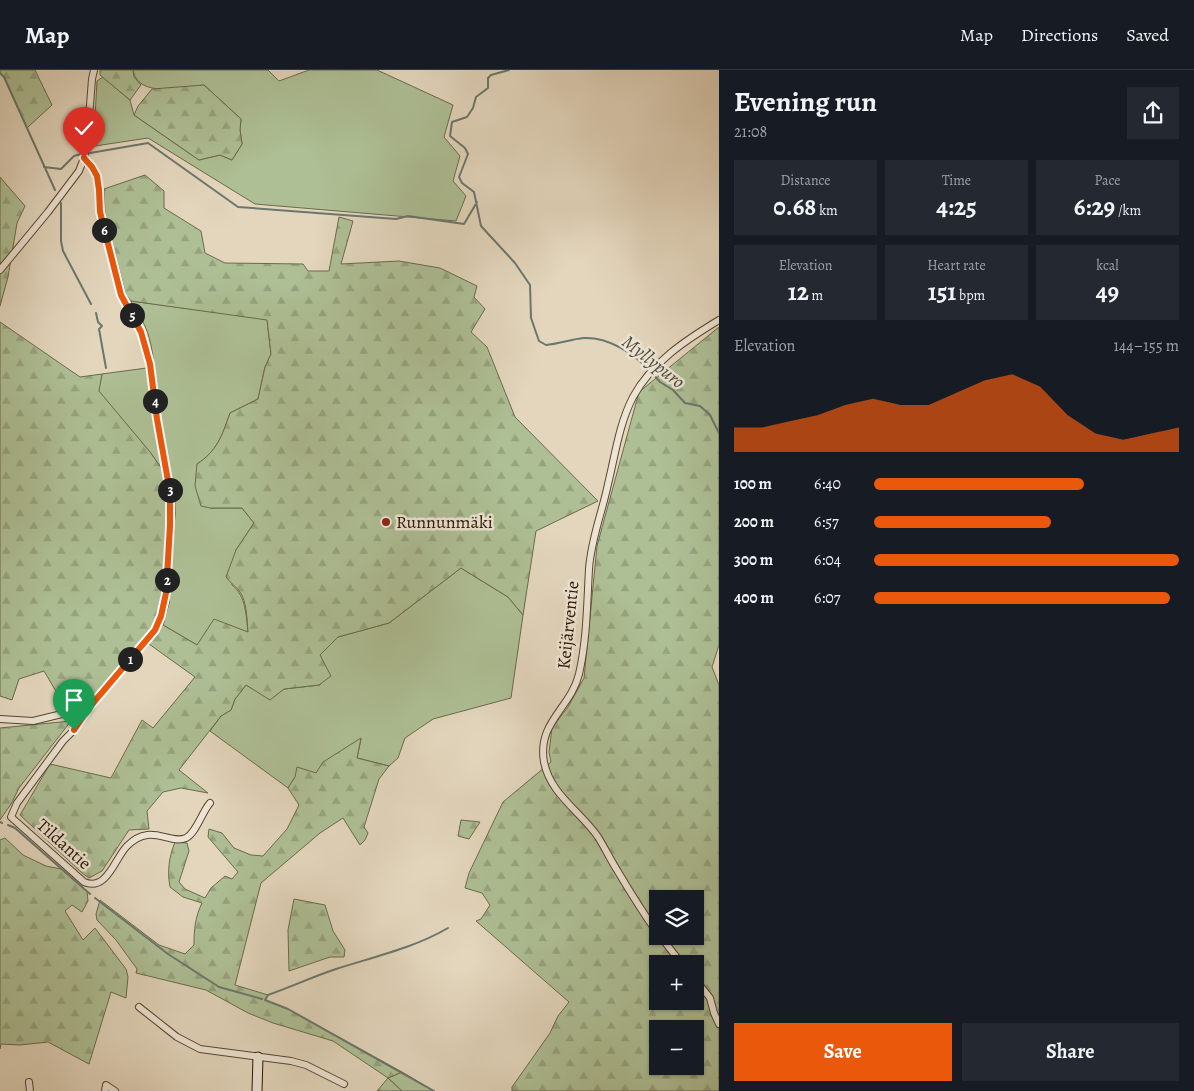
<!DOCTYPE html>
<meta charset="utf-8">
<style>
body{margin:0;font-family:Alegreya,serif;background:#242831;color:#f1f3f6;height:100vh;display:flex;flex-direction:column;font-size:19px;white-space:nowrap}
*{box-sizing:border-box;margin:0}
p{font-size:16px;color:#9ea1a6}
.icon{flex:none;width:28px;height:28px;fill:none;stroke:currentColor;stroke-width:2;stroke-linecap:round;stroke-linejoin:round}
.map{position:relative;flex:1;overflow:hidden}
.side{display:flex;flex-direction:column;background:#171b24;width:475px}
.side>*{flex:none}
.fabs{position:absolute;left:649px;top:820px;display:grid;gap:10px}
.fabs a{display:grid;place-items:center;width:55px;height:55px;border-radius:0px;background:#171b24;box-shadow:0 1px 4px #0004;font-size:25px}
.pin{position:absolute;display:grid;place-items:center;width:42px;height:42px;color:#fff;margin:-51px -21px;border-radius:50% 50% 50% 0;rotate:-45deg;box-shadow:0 0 5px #0007}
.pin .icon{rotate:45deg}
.km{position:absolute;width:25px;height:25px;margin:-12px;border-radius:50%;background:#222;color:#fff;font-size:14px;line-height:25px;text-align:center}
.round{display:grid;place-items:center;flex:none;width:52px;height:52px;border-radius:0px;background:#242831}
.head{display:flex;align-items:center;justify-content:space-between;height:85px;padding:0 15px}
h1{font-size:28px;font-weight:700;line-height:38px}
.metrics{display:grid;grid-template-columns:repeat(3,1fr);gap:8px;height:85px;padding:5px 15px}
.metrics div{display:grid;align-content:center;border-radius:0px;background:#242831;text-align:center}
.metrics b{font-size:25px;font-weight:700}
.metrics small{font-size:14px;font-weight:400}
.metrics p{font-size:14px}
.chart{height:140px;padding:10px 15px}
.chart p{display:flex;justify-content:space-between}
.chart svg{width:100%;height:90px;margin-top:5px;fill:#ea580c;opacity:.7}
.button{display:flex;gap:10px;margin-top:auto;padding:10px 15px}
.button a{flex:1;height:58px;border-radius:0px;background:#ea580c;color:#fff;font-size:20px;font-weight:700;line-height:58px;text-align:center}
.button a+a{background:#242831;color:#f1f3f6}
ul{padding:0 15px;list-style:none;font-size:16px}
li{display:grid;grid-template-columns:80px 60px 1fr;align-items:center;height:38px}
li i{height:12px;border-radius:6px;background:#ea580c}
header{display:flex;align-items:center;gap:30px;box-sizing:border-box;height:70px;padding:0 25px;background:#171b24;border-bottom:1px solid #363941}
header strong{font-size:24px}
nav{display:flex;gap:28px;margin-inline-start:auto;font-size:18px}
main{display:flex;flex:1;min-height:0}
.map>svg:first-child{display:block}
.grass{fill:#aebf95;stroke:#6b6a4a}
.forest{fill:url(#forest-firs);stroke:#6b6a4a;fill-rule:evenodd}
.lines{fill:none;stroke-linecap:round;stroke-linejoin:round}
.stream{stroke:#6a776d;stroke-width:2}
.street-casing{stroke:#57462f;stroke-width:8}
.secondary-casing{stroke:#281600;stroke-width:11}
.street{stroke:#ede4d4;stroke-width:6}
.secondary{stroke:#ede4d4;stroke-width:9}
.route-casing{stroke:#fff;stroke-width:10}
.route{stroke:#ea580c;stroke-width:6}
.poi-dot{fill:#8f2418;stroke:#ede4d4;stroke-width:2}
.labels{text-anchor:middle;stroke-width:5;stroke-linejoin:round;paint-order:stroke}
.poi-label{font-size:18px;fill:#281600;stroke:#ede4d4;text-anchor:start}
.street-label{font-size:18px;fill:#281600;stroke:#ede4d4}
.water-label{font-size:19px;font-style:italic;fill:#4e4f40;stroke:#ede4d4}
</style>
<header>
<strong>Map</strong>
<nav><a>Map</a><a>Directions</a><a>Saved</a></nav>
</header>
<main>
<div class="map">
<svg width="719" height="1021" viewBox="0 0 719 1021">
<defs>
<pattern id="forest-firs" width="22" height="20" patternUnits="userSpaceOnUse" patternTransform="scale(1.25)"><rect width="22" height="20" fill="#aebf95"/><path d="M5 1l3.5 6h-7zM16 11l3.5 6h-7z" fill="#96a37f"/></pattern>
</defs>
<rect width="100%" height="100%" fill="#e3d6bd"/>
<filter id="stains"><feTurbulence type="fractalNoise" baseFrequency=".004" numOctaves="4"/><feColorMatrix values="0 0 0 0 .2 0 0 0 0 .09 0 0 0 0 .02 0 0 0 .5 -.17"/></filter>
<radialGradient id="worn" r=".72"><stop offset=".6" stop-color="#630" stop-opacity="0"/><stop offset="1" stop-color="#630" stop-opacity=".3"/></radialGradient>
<path class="grass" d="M 133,0 L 268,0 L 279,11 L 309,0 L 377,0 L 453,35 L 444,67 L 460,86 L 453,111 L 466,126 L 456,151 L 255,134 L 148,68 L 95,76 L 97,62 L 95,47 L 97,11 L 103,7 L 130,30 L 134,45 L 199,90 L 220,85 L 232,90 L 242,74 L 240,60 L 241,49 L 204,15 C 183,17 138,29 133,0 Z
M 131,231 L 267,249 L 271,284 L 265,297 L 258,329 L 230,343 C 222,366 217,381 197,394 L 210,438 L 242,438 L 254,453 L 236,480 L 232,515 C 246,526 246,545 248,562 L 197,575 L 163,555 L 169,533 L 175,443 L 174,416 L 150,382 L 98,321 L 102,304 L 154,297 C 153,283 150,265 143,252 C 139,244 133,241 131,231 Z
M 461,498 L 508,527 L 523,545 L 511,628 L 433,649 L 405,668 L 398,688 L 389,696 L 357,688 L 361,669 L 319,699 L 316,703 L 295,707 L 288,718 L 210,661 L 221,646 L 231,640 L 235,629 L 246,615 L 270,629 L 284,619 L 320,615 L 320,585 L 338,567 L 389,553 Z
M 402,1002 L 434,1021 L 402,1021 L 388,1008 Z"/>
<path class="forest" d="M 0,0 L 35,0 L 52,35 L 27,58 L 4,7 L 0,3 Z
M 100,0 L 133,0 L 134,7 L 141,15 L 130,30 L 100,5 Z
M 204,15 L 241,49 L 240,60 L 242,74 L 232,90 L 220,85 L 199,90 L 134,45 L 138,36 L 152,19 Z
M 145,105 L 164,121 L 164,138 L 201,161 L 205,183 L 225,193 L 303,194 L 308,201 L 329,201 L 339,147 L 353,151 L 341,194 L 399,191 L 440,198 L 477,216 L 474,227 L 485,239 L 471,262 L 487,277 L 515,347 L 598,431 L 536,461 L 523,545 L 508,527 L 461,498 L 389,553 L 338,567 L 320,585 L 331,606 L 319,615 L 284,619 L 270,630 L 246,615 L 235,629 L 231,640 L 221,646 L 179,700 L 208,723 L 181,718 L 163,722 L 147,741 L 149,759 L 129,760 L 102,801 L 89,808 L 82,803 L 20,745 L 50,694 L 111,708 L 142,650 L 153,658 L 195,607 L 142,569 L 80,642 L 59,636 L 57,623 L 44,601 L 19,609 L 12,630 L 0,626 L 0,252 L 80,307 L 102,304 L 99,321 L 150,382 L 174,416 L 175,443 L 169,533 L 163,555 L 197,575 L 214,549 L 248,562 C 247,550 247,532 240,522 C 237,517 230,513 226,507 L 236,480 L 254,453 L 242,438 L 210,438 L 201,436 L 195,416 L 197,394 C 217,381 222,366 230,343 L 258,329 L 265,297 L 271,284 L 267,250 L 131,231 L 126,225 L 105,145 L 104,119 Z
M 0,107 L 25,136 L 17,153 L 8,207 L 0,236 Z
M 719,257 L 719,575 L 712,597 L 719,615 L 719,1021 L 512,1021 L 512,1017 L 550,963 L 558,946 L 569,932 L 476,851 L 481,849 L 490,835 L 482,823 L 465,818 L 469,803 L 503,732 L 551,692 L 549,682 L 552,658 L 568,637 L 584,608 L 597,476 L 639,322 ZM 658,829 L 695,829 L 695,866 L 658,866 ZM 658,894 L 695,894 L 695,931 L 658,931 ZM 658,959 L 695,959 L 695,996 L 658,996 Z
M 71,651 L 19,718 L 11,734 L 0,750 L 0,658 Z
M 361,668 L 357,688 L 389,696 L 379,709 L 364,757 L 368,763 L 365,770 L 360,775 L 343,748 L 320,763 L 261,813 L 235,915 L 268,925 L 265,930 L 288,939 L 402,1002 L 388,1008 L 402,1021 L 377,1021 L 388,1008 L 333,971 L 273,953 L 248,943 L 206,920 L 136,903 L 137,899 L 116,870 L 97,850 L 96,844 L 100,830 L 159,875 L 185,884 L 194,875 C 194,860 195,847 202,833 L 183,827 L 170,817 C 167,801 169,787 175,772 L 187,773 L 189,781 L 179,812 L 185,819 L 205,828 L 211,818 L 225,806 L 232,809 L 238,802 L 208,767 L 209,759 L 222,763 L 234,778 L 251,785 L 263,786 L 287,759 L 299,735 L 288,718 L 295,707 L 297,697 L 316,703 L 323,692 Z
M 461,750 L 480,752 L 469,769 L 458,766 Z
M 5,768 L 23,785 L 46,796 L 61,799 L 87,821 L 88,831 L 82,842 L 72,835 L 65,841 L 83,870 L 95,858 L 126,899 L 128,907 L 126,928 L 111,922 L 89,994 L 48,972 L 20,975 L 1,974 L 0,979 L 0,770 Z
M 294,829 L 325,835 L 333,861 L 345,880 L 344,887 L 330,887 L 289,901 L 288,860 Z"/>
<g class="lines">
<path class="stream" d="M 509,0 L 491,5 L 488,8 L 488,18 L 476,27 L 473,38 L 467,47 L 452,52 L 450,66 L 465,78 L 468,84 L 459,107 L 462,113 L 474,122 L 481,156 L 515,193 L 530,215 L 531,248 L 539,271 L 546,275 C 559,274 571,269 584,268 C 608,267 634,283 649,300
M 0,3 L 4,7 L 55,120
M 90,83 L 148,73 L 238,137 L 396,149 L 408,146 L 464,154 L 477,132
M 44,97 L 61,99 L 74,86 L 81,84
M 61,133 L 61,171 L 63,181 L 91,234
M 96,243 L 98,252 L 102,256 L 99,259 L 106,298
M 653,304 L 660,312 L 673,320 L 685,333 L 700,336 L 710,345 L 719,363
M 0,752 L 2,753
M 8,755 L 15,758 L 90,824
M 95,828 L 168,884 L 219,917 L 262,929
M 265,930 L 268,925 C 291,917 312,907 336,899 C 373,887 414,878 448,858
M 265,930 L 288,939 L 434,1021"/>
<defs>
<path id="street" d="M 84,88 L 92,97 L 97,106 L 99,120 L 100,142 L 121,225 L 141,262 L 150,295 L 157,349 L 170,422 L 170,456 L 165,523 L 161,546 L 155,560 L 88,639 L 74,660 L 63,671 L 17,733 L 11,747 L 84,812 C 107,822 115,788 127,776 C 151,752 168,775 186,768 C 196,763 202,742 210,733
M 0,200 L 48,142 L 79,101 L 84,88 L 87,74 L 92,9 L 94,0
M 0,649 L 33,651 L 66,643 L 82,648
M 658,864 C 643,843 630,822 617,800 C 610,789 605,778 598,767 C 581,742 550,724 544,692 C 537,652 571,638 579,604 C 587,569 587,534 589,499 C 591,469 602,443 608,414 C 615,386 619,354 633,327 C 652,292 686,270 719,250
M 660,866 L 682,894
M 695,909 L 710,928 L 714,943 L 719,954
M 139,937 L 177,967 L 200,979 L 291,991 L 306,995 L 344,1014
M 29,1012 L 30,1021
M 105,1021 L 106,1015 L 115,1021"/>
<path id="secondary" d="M 257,1021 L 258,987"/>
</defs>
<use href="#street" class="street-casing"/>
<use href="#secondary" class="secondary-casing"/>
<use href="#street" class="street"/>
<use href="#secondary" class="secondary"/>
</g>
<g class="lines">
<defs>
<path id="route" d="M 74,660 L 88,639 L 155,560 L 161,546 L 166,523 L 170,456 L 170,422 L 157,349 L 150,294 L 141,262 L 121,225 L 100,142 L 99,120 L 97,106 L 92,97 L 84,88"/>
</defs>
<use href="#route" class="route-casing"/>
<use href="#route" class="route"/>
</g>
<circle class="poi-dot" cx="386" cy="452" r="5"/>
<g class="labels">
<g class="poi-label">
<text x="396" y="458">Runnunmäki</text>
</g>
<g class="street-label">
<text transform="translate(568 555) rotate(-84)" y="6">Keijärventie</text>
<text transform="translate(64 774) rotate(42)" y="6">Tildantie</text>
</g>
<g class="water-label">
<text transform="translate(654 291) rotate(38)" y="7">Myllypuro</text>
</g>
</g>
<rect width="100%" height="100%" filter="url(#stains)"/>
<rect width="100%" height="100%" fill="url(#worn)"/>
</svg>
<div class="fabs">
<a><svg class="icon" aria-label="layers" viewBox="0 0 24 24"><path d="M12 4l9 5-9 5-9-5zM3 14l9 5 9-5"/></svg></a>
<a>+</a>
<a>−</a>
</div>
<div class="pin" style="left:74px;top:660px;background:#1e9e55"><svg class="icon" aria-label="arrive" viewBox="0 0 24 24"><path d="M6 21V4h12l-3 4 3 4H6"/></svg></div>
<div class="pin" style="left:84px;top:88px;background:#d93025"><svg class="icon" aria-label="check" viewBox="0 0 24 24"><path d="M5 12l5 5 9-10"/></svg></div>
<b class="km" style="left:130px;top:589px">1</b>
<b class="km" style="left:167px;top:510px">2</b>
<b class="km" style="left:170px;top:420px">3</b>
<b class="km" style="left:155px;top:331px">4</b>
<b class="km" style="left:132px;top:245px">5</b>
<b class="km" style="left:104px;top:160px">6</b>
</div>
<section class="side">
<div class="head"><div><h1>Evening run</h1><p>21:08</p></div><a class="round"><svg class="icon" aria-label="share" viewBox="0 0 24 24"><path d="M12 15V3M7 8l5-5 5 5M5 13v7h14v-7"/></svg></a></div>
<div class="metrics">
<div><p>Distance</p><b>0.68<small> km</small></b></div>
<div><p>Time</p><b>4:25</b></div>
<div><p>Pace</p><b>6:29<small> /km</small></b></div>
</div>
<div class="metrics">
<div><p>Elevation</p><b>12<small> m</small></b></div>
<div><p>Heart rate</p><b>151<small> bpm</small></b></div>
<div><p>kcal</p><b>49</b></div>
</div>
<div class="chart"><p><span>Elevation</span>144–155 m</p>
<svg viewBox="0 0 160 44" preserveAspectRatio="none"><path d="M0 44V32L10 32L20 29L30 26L40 21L50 18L60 21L70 21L80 15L90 9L100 6L110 12L120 26L130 35L140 38L150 35L160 32V44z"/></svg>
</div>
<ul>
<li><b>100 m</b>6:40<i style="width:69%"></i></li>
<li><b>200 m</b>6:57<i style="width:58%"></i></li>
<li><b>300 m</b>6:04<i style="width:100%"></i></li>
<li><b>400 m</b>6:07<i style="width:97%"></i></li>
</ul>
<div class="button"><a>Save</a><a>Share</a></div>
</section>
</main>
